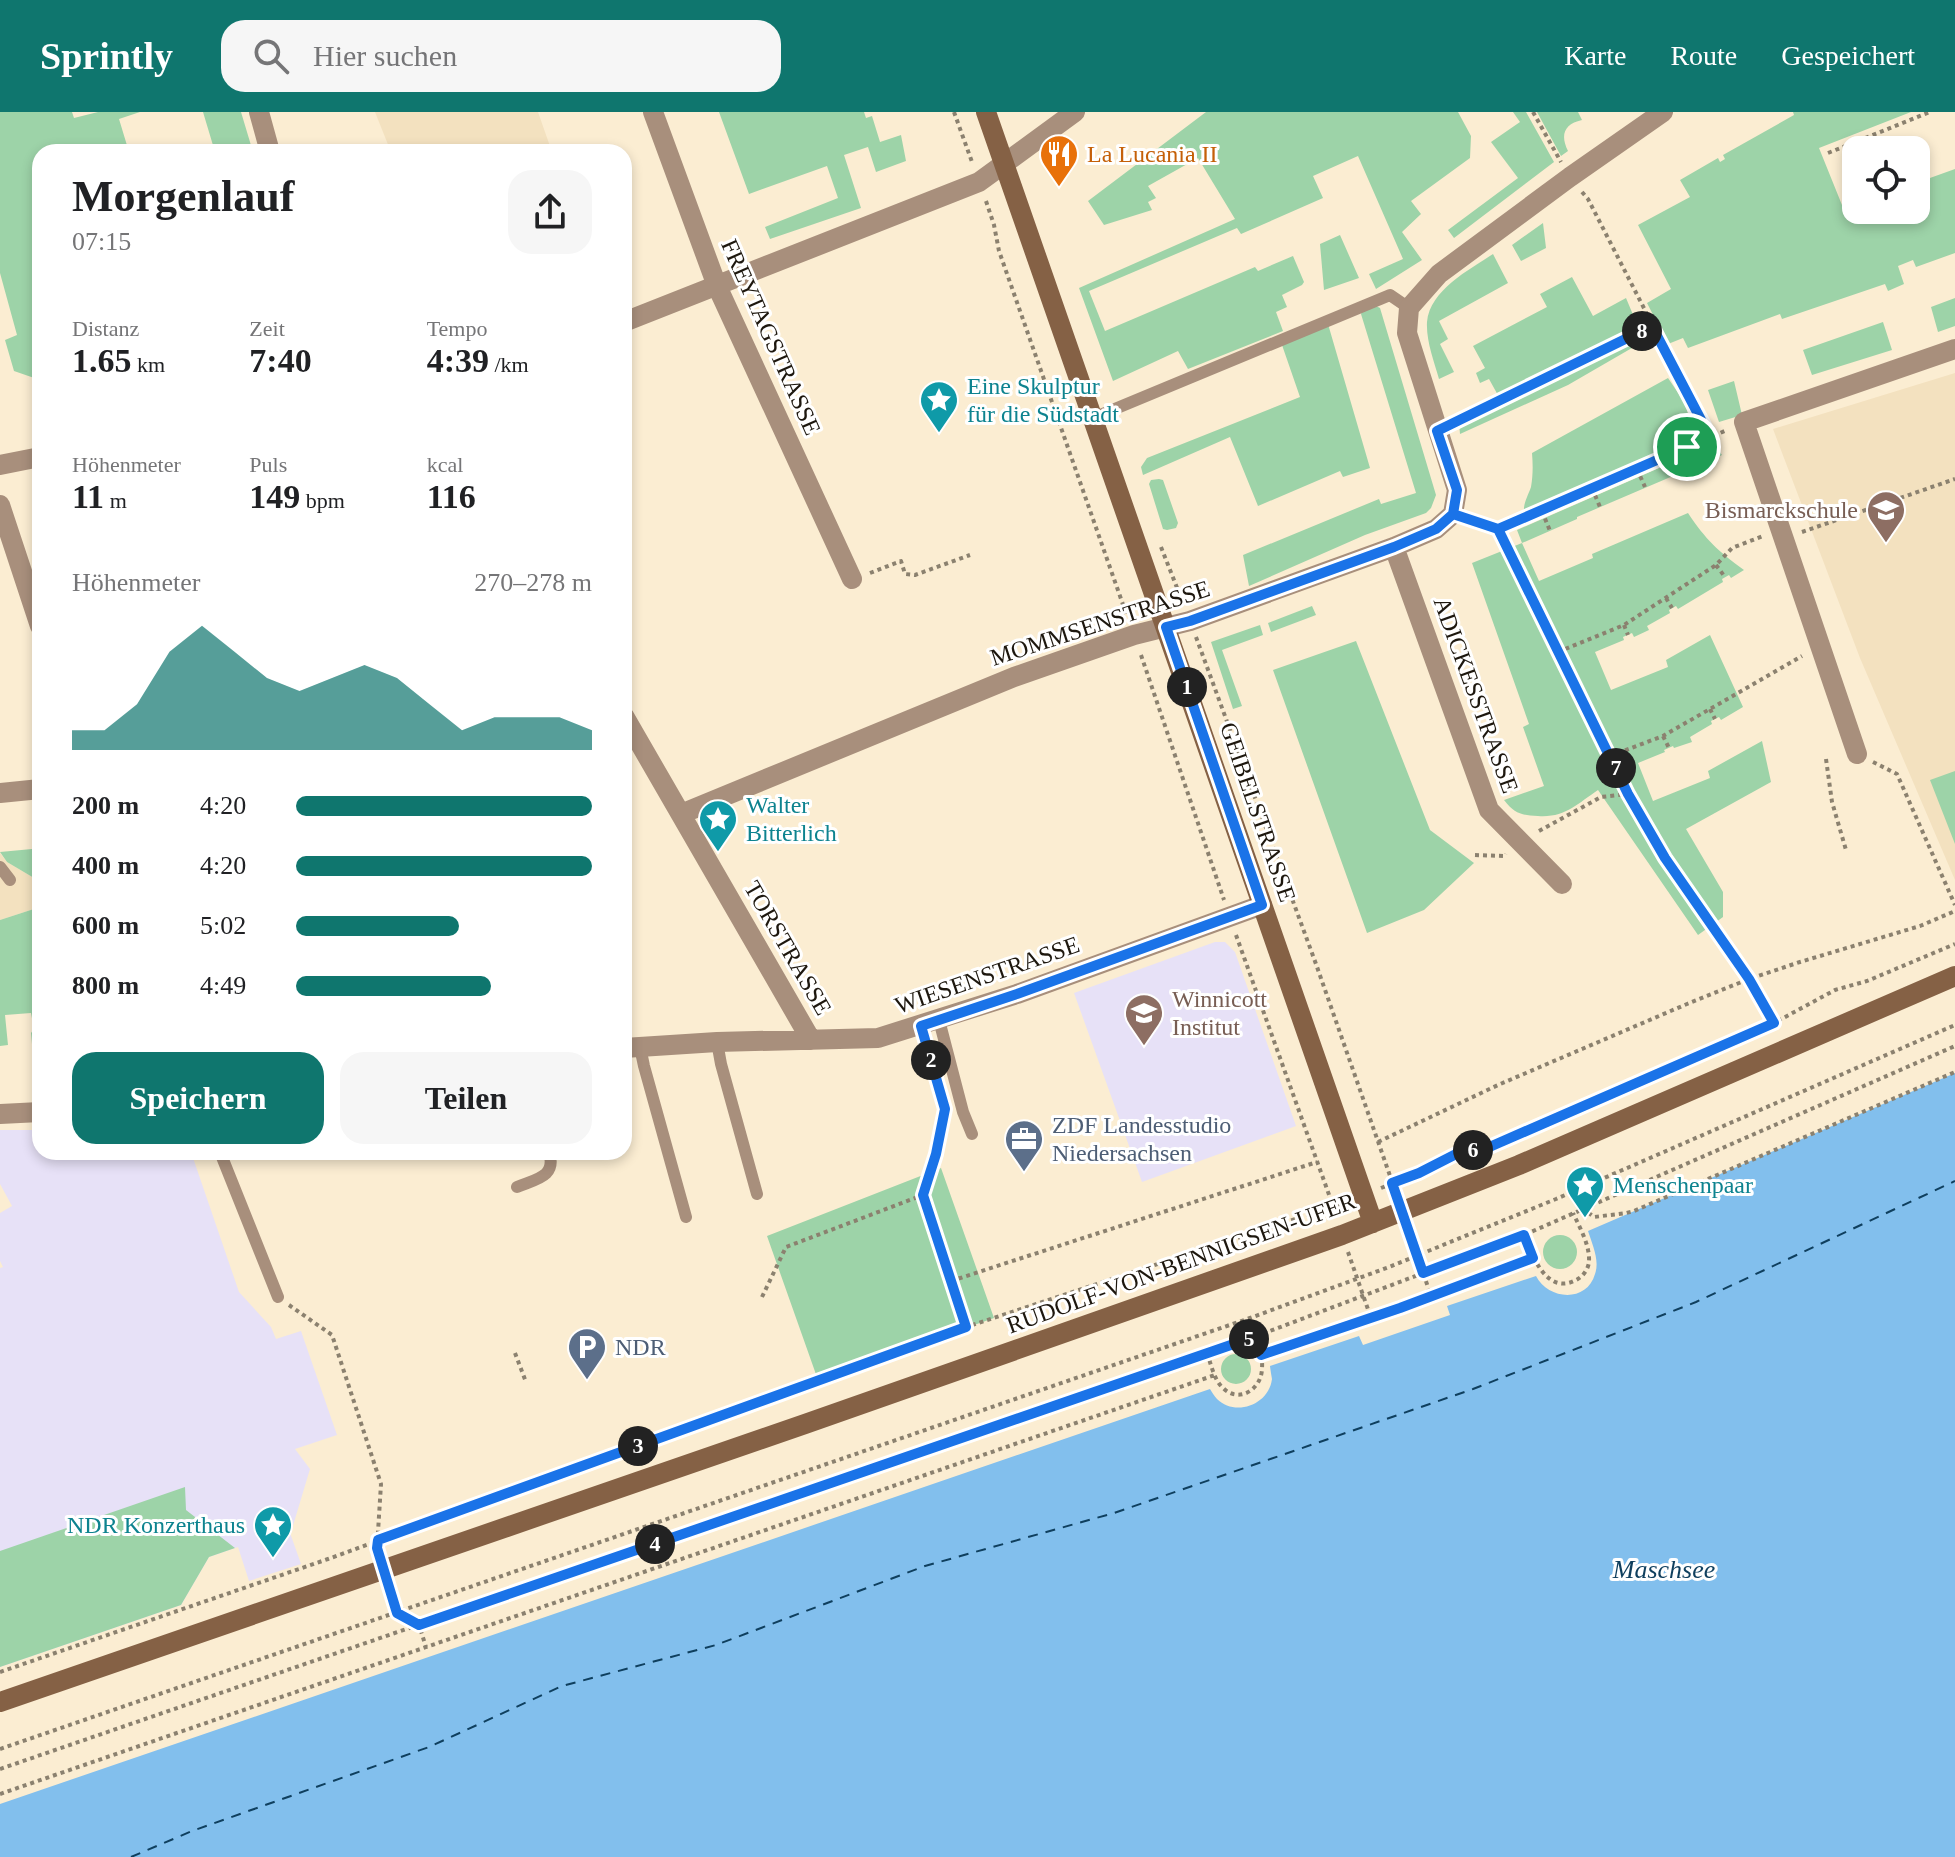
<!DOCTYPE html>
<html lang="de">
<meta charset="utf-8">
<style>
body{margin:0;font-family:"Times New Roman",serif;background:#f6f6f6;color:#202124;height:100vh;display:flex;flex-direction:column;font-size:30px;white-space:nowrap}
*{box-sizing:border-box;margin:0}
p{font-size:26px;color:#757577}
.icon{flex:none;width:44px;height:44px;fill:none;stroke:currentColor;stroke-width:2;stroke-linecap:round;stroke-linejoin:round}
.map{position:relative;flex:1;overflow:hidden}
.drawer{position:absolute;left:32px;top:32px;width:600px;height:1016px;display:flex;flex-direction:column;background:#fff;border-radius:24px;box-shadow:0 4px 12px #0003}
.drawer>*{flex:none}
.tools{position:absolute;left:1842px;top:24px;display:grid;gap:16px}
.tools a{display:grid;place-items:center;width:88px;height:88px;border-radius:16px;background:#fff;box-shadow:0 4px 12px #0003;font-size:40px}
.pin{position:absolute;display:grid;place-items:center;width:68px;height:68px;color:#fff;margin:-34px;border:4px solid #fff;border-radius:50%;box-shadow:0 2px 8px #0007}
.km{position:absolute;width:40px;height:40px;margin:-20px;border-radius:50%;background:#222;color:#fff;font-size:22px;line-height:40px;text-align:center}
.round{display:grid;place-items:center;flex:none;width:84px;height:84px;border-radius:24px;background:#f6f6f6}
.headline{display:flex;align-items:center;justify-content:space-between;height:136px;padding:0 40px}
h1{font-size:44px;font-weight:800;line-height:60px}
.metrics{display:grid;grid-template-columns:repeat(3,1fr);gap:12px;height:136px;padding:8px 40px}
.metrics div{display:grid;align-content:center}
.metrics b{font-size:34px;font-weight:800}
.metrics small{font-size:22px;font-weight:400}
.metrics p{font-size:22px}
.chart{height:224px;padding:16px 40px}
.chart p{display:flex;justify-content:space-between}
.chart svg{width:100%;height:144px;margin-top:8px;fill:#0f766e;opacity:.7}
.action{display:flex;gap:16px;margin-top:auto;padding:16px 40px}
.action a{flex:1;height:92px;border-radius:24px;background:#0f766e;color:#fff;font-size:32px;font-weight:800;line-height:92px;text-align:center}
.action a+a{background:#f6f6f6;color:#202124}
ul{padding:0 40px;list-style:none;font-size:26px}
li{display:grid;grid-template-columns:128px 96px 1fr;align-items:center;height:60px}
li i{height:20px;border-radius:10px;background:#0f766e}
header{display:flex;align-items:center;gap:48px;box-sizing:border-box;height:112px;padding:0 40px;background:#0f766e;color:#fff}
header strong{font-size:38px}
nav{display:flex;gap:44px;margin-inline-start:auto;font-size:28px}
.search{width:560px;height:72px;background:#f6f6f6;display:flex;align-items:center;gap:20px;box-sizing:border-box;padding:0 28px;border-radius:24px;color:#757577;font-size:30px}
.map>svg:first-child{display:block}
.commercial{fill:#e7e1f7}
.built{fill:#f3e1bf}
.green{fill:#9dd3a8}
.water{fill:#82bfed}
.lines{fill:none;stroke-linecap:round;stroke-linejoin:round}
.ferry{stroke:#0f3f5e;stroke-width:2;stroke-dasharray:10 8;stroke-linecap:butt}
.path{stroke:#8b816f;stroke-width:4;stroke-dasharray:4 4;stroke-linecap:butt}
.lane{stroke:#a88f7c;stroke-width:12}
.street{stroke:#a88f7c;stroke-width:20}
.secondary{stroke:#856145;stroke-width:20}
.route-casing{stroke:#fff;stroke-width:16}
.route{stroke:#1a73e8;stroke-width:10}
.labels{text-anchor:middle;stroke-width:6;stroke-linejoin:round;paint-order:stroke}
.food-label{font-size:24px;fill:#c56008;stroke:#fff;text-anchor:start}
.street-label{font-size:24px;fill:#1d170e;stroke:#fff}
.culture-label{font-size:24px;fill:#0d838f;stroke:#fff;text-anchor:start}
.education-label{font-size:24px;fill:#785e54;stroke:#fff;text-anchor:end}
.service-label{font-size:24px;fill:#4e5e75;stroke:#fff;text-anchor:start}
.water-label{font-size:26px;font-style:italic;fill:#0f3f5e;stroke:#fff}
</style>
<header>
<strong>Sprintly</strong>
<div class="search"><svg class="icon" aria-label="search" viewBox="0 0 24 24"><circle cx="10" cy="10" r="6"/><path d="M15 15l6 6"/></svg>Hier suchen</div>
<nav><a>Karte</a><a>Route</a><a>Gespeichert</a></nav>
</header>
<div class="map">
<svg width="1955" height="1745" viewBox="0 0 1955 1745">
<rect width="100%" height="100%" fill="#fbedd2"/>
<path class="commercial" d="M 1215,830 L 1225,830 L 1235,840 L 1296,1014 L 1142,1070 L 1074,881 Z
M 0,1018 L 40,1018 L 40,1040 L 191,1040 L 239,1180 L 271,1215 L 276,1227 L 301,1219 L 337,1323 L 295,1337 L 310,1357 L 292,1417 L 289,1418 L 301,1452 L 249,1469 L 238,1435 L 209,1445 L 181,1493 L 0,1555 L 0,1156 L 3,1155 L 0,1149 L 0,1101 L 12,1094 L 0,1072 Z"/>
<path class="built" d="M 375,0 L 538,0 L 552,40 L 391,40 Z
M 1955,261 L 1955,768 L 1860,546 L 1773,317 Z
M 0,741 L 7,750 L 34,766 L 40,785 L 40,795 L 0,808 Z"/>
<path class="green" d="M 0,0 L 72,0 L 74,6 L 98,0 L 140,0 L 119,7 L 129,40 L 40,40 L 40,268 L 14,259 L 5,228 L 17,223 L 0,161 Z
M 203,0 L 241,0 L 253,40 L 215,40 Z
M 719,0 L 864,0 L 866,6 L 872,4 L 880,30 L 901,23 L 906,49 L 876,60 L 868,35 L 844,43 L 861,96 L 770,127 L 765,115 L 838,86 L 827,54 L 749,82 Z
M 1206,0 L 1458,0 L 1471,24 L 1470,46 L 1411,89 L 1421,102 L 1402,120 L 1422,148 L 1376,177 L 1369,162 L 1403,147 L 1358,44 L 1313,64 L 1323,86 L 1241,122 L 1237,116 L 1089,179 L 1105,219 L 1255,155 L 1258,159 L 1293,144 L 1304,170 L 1302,173 L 1282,183 L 1287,195 L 1276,200 L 1283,219 L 1188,257 L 1178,239 L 1113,269 L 1079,176 L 1235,107 L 1198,46 L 1148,74 L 1156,86 L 1148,90 L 1152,98 L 1104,113 L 1088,89 Z
M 1513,0 L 1526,0 L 1554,50 L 1454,126 L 1448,118 L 1518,66 L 1491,30 L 1520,10 Z
M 1537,0 L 1578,0 L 1582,8 C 1564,12 1560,23 1568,39 L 1561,44 Z
M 1793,0 L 1911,0 L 1819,36 L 1844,98 L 1856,93 L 1856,98 L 1916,98 L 1916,71 L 1955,57 L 1955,141 L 1916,155 L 1913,148 L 1898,154 L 1904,172 L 1888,179 L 1885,172 L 1782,207 L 1780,202 L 1688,236 L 1683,226 L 1668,232 L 1647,191 L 1671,177 L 1638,113 L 1690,85 L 1680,68 L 1718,46 L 1720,50 L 1725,47 L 1723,43 L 1794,3 Z
M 1543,111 L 1546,136 L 1521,149 L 1512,133 Z
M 1340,123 L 1359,166 L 1324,178 L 1320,132 Z
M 1493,142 L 1508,171 L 1439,209 L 1448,227 L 1440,232 L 1454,260 L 1439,267 C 1434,249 1426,229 1427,210 C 1430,178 1469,158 1493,142 Z
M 1572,165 L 1593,204 L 1626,186 L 1644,229 L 1568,273 L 1460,322 L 1459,311 L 1480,295 L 1499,285 L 1489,267 L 1480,271 L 1476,261 L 1485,256 L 1473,234 L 1547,195 L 1540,182 Z
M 1955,186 L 1955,214 L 1938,220 L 1931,195 Z
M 1376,194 L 1380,196 L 1436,383 L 1431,396 L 1426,401 L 1365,423 L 1249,474 L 1243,443 L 1379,387 L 1381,392 L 1416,381 L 1361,202 L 1362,199 Z
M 1883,210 L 1892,238 L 1812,263 L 1803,238 Z
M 1328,212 L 1370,356 L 1343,365 L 1340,359 L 1258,394 L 1230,325 L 1143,363 L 1141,355 L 1147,346 L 1300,285 L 1282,233 Z
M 1668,266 C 1683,289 1700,306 1679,332 L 1524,401 C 1523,391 1528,384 1531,375 C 1533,363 1533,353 1532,341 Z
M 1734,269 L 1742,303 L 1719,310 L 1708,278 Z
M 1714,332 L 1722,343 L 1577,405 L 1577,407 L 1522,431 L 1539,469 L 1593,446 L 1592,442 L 1688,401 C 1706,428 1718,439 1744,458 L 1731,466 L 1729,463 L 1722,467 L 1723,470 L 1678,497 L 1676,494 L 1669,498 L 1670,501 L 1647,514 L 1649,518 L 1634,525 L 1632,521 L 1623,525 L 1624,528 L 1595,540 L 1611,578 L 1668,555 L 1666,548 L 1710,523 L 1743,595 L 1721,608 L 1719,605 L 1711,609 L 1712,612 L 1690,625 L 1692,630 L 1674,636 L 1673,634 L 1664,638 L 1665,640 L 1638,651 L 1653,689 L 1710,666 L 1708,659 L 1762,629 L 1771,670 L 1686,717 L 1723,780 L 1723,805 L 1698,823 L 1598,678 C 1577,692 1565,706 1538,704 C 1521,703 1515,702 1504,688 L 1544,674 L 1523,615 L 1529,612 L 1472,451 L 1522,431 L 1517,418 Z
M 1159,367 L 1163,368 L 1178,411 L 1176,416 L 1167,418 L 1163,417 L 1149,372 L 1151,368 Z
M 1312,494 L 1316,503 L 1271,520 L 1268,511 Z
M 1260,513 L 1263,523 L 1222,538 L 1242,594 L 1233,597 L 1211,530 Z
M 1356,529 L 1430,718 L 1474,751 L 1424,798 L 1367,821 L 1273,558 Z
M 1955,659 L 1955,732 L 1930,668 Z
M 40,732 L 40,785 L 34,766 L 7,750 L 0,740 L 32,737 L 33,733 Z
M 40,795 L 40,936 L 39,942 L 33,943 L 31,921 L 34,917 L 31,901 L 5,903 L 8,933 L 0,934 L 0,808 Z
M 941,1056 L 994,1206 L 818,1268 L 767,1124 Z
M1543 1140a17 17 0 1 1 34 0a17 17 0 1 1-34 0Z
M1221 1257a15 15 0 1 1 30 0a15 15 0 1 1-30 0Z
M 185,1375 L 186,1398 L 235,1436 L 209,1445 L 181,1493 L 0,1555 L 0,1439 Z"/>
<path class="water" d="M 1955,961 L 1955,1745 L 0,1745 L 0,1692 L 1210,1277 C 1212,1280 1214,1284 1217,1287 C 1235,1305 1269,1293 1272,1267 C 1272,1267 1270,1255 1270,1254 L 1359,1224 L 1363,1233 L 1450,1203 L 1447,1194 L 1536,1164 C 1548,1188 1587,1191 1595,1162 C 1600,1148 1592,1132 1588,1119 Z"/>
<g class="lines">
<path class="ferry" d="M 131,1745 L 192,1719 L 429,1635 L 562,1574 L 716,1533 L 925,1454 L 1114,1401 L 1473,1277 L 1696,1190 L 1955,1069"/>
<path class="path" d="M 954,0 L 972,50
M 1533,0 L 1561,50
M 1828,41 L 1930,0
M 1582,80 L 1588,87 L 1710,325
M 986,89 L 994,113 L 999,139 L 1127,504
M 1454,311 L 1651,215
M 1687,335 L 1695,354
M 1637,357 L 1645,375
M 1592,376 L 1600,395
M 1542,399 L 1550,419
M 1470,408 L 1498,417 L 1727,318
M 1498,417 L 1628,682 L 1665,746 L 1749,867 L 1774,911
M 1802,420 L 1955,367
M 1161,435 L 1183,491
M 1716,453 L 1725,465
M 870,461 L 901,449 L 905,462 L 915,463 L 970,443
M 1666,486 L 1672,496
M 1624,513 L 1628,523
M 1196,525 L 1316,852 L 1396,1081
M 1558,540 L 1624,513 L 1716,453 L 1732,436 L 1763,424
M 1141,543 L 1224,788
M 1710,597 L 1715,607
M 1663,624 L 1669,636
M 1610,644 L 1663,624 L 1802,544
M 1826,647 L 1832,690 L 1846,738
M 1873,650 L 1897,662 L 1955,793
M 1539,719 L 1601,685 L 1628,682
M 1475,743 L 1505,744 L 1506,742
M 1236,823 L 1337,1105
M 945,997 L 936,1042 L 923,1083 L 965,1214
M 1378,1030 L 1498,973 L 1687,892 L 1749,867 L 1800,850 L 1920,814 L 1955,799
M 1381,1076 L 1419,1061 L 1462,1039 L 1483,1038 L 1494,1033 L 1774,911 L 1835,878 L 1867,869 L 1955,832
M 1582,1096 L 1594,1105 L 1626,1101 L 1634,1099 L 1955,960
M 1408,1116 L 1431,1184
M 1524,1123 C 1532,1143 1546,1182 1574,1169 C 1582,1166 1588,1158 1589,1150 C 1590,1133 1580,1116 1573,1101
M 1348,1140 L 1371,1206
M 951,1169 L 1317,1050
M 762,1185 L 786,1135 L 923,1083
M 289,1193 L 332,1223 L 381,1372 L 377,1436 L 379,1441
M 515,1241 L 526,1270
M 1207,1241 C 1211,1252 1214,1268 1223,1276 C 1239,1292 1262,1277 1262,1256 C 1263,1245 1258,1236 1254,1225
M 1261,1243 L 1400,1196 L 1533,1146
M 390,1476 L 397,1501 L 419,1513 L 426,1535
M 0,1560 L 328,1447 L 966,1215 L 1347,1090
M 0,1637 L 1250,1206 L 1389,1155 L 1556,1087 L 1955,913
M 0,1657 L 1254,1225 L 1524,1123 L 1955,934
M 0,1682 L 1215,1263"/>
<path class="lane" d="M 1093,306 L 1390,183 L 1409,196
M 0,755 L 10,768
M 939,908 L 963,1000 L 972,1022
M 717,930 L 721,952 L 757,1082
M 640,935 L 644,954 L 686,1105
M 220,1040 L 278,1185
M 517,1075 C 536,1067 557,1065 549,1040"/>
<path class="street" d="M 259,0 L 270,40
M 653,0 L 717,174 L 852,467
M 624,210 L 979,70 L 1075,0
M 0,353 L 40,345
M 0,393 L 40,514
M 1394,435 L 1489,698 L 1562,772
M 624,604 L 811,928
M 1857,642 L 1744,310 L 1955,237
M 0,681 L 40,677
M 681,702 L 1014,565 L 1134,523 L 1190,509 L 1394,435 L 1436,417 L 1453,402 L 1457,378 L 1407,221 L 1409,196 L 1439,162 L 1570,65 L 1663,0
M 624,936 L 717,930 L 878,926 L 1017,882 L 1262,793
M 0,1002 L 40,1000"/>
<path class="secondary" d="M 986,0 L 1373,1111
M 0,1590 L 805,1312 L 1342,1123 L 1519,1053 L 1955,864"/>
</g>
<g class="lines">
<defs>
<path id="route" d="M 1687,335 L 1498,417 L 1453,402 L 1436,417 L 1394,435 L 1190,509 L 1166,515 L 1262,793 L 1017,882 L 921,914 L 945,997 L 936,1042 L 923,1083 L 966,1215 L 378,1428 L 377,1436 L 397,1501 L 419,1513 L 1254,1225 L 1261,1243 L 1400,1196 L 1533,1146 L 1524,1123 L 1423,1161 L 1392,1071 L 1419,1061 L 1462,1039 L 1483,1038 L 1494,1033 L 1774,911 L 1749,867 L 1665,746 L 1628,682 L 1498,417 L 1453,402 L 1457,378 L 1437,319 L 1652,214 L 1710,325 L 1687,335"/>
</defs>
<use href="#route" class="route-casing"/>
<use href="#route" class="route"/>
</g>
<defs>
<symbol id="restaurant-pin" viewBox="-11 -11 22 30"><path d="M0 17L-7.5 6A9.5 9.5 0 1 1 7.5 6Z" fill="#e8710a" stroke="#fff"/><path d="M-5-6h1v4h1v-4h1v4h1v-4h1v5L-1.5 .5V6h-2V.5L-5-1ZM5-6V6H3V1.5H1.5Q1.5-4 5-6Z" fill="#fff"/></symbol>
<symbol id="sight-pin" viewBox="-11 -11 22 30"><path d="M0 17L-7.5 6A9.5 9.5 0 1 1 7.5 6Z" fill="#0f9aa8" stroke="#fff"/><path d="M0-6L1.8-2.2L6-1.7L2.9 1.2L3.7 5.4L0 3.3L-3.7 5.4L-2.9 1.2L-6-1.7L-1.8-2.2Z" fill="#fff"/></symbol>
<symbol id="school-pin" viewBox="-11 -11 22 30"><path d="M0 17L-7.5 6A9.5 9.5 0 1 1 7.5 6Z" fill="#8d6e63" stroke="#fff"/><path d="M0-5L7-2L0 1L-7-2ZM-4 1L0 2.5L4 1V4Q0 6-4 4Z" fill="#fff"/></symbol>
<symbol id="university-pin" viewBox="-11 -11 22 30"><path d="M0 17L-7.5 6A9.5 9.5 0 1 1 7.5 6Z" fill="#8d6e63" stroke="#fff"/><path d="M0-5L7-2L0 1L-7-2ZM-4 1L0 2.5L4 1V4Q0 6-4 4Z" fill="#fff"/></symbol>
<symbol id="office-pin" viewBox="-11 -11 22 30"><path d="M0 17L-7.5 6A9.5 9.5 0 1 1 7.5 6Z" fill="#5c6f8a" stroke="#fff"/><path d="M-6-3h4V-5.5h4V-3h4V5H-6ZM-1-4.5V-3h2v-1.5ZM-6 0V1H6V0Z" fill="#fff"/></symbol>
<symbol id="parking-pin" viewBox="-11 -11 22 30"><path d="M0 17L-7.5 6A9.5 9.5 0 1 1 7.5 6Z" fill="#5c6f8a" stroke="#fff"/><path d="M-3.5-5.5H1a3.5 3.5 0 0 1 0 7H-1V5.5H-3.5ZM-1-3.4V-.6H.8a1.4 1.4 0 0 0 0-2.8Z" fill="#fff"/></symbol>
</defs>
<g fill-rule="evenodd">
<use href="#restaurant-pin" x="1037" y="20" width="44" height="60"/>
<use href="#sight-pin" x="917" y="266" width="44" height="60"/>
<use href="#school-pin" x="1864" y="376" width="44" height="60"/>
<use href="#sight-pin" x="696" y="685" width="44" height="60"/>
<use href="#university-pin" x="1122" y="879" width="44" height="60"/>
<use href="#office-pin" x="1002" y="1005" width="44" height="60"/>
<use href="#sight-pin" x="1563" y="1051" width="44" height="60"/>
<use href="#parking-pin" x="565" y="1213" width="44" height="60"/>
<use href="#sight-pin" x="251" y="1391" width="44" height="60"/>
</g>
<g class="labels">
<g class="food-label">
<text x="1087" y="50">La Lucania II</text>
</g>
<g class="street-label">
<text transform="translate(771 225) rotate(66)" y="8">FREYTAGSTRASSE</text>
<text transform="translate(1100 511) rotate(-18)" y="8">MOMMSENSTRASSE</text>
<text transform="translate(1476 583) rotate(70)" y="8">ADICKESSTRASSE</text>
<text transform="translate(1258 700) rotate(71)" y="8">GEIBELSTRASSE</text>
<text transform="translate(788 836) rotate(60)" y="8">TORSTRASSE</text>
<text transform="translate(987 863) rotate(-19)" y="8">WIESENSTRASSE</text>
<text transform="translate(1181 1151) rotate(-20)" y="8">RUDOLF-VON-BENNIGSEN-UFER</text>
</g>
<g class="culture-label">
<text x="967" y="282">Eine Skulptur<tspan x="967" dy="28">für die Südstadt</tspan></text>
<text x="746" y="701">Walter<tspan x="746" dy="28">Bitterlich</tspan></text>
<text x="1613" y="1081">Menschenpaar</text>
<text x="245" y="1421" text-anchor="end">NDR Konzerthaus</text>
</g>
<g class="education-label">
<text x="1858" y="406">Bismarckschule</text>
<text x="1172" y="895" text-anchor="start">Winnicott<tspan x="1172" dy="28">Institut</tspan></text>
</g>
<g class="service-label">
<text x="1052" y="1021">ZDF Landesstudio<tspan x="1052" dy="28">Niedersachsen</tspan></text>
<text x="615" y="1243">NDR</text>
</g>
<g class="water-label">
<text x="1664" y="1466">Maschsee</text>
</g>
</g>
</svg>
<div class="tools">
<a><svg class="icon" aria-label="locate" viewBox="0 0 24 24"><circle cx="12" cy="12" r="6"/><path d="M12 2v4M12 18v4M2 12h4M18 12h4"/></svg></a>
</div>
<div class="pin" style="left:1687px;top:335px;background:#1e9e55"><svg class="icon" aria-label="arrive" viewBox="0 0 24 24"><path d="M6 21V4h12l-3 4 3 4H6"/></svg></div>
<b class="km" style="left:1187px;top:575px">1</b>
<b class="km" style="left:931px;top:948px">2</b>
<b class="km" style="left:638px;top:1334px">3</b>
<b class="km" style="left:655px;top:1432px">4</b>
<b class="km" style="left:1249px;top:1227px">5</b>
<b class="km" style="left:1473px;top:1038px">6</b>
<b class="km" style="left:1616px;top:656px">7</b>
<b class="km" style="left:1642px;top:219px">8</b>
<section class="drawer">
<div class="headline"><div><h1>Morgenlauf</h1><p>07:15</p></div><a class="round"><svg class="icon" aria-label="share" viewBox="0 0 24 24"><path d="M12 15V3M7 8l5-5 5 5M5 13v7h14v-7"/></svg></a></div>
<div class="metrics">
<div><p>Distanz</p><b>1.65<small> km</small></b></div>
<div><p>Zeit</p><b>7:40</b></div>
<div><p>Tempo</p><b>4:39<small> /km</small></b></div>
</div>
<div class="metrics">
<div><p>Höhenmeter</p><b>11<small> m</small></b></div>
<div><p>Puls</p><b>149<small> bpm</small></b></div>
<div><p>kcal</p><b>116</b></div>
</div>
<div class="chart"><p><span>Höhenmeter</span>270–278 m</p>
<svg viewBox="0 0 160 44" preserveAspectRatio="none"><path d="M0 44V38L10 38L20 30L30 14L40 6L50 14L60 22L70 26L80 22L90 18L100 22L110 30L120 38L130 34L140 34L150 34L160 38V44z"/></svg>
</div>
<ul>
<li><b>200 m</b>4:20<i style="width:100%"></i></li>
<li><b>400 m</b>4:20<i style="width:100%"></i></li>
<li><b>600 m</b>5:02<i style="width:55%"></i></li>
<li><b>800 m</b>4:49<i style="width:66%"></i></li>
</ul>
<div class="action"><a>Speichern</a><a>Teilen</a></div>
</section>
</div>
